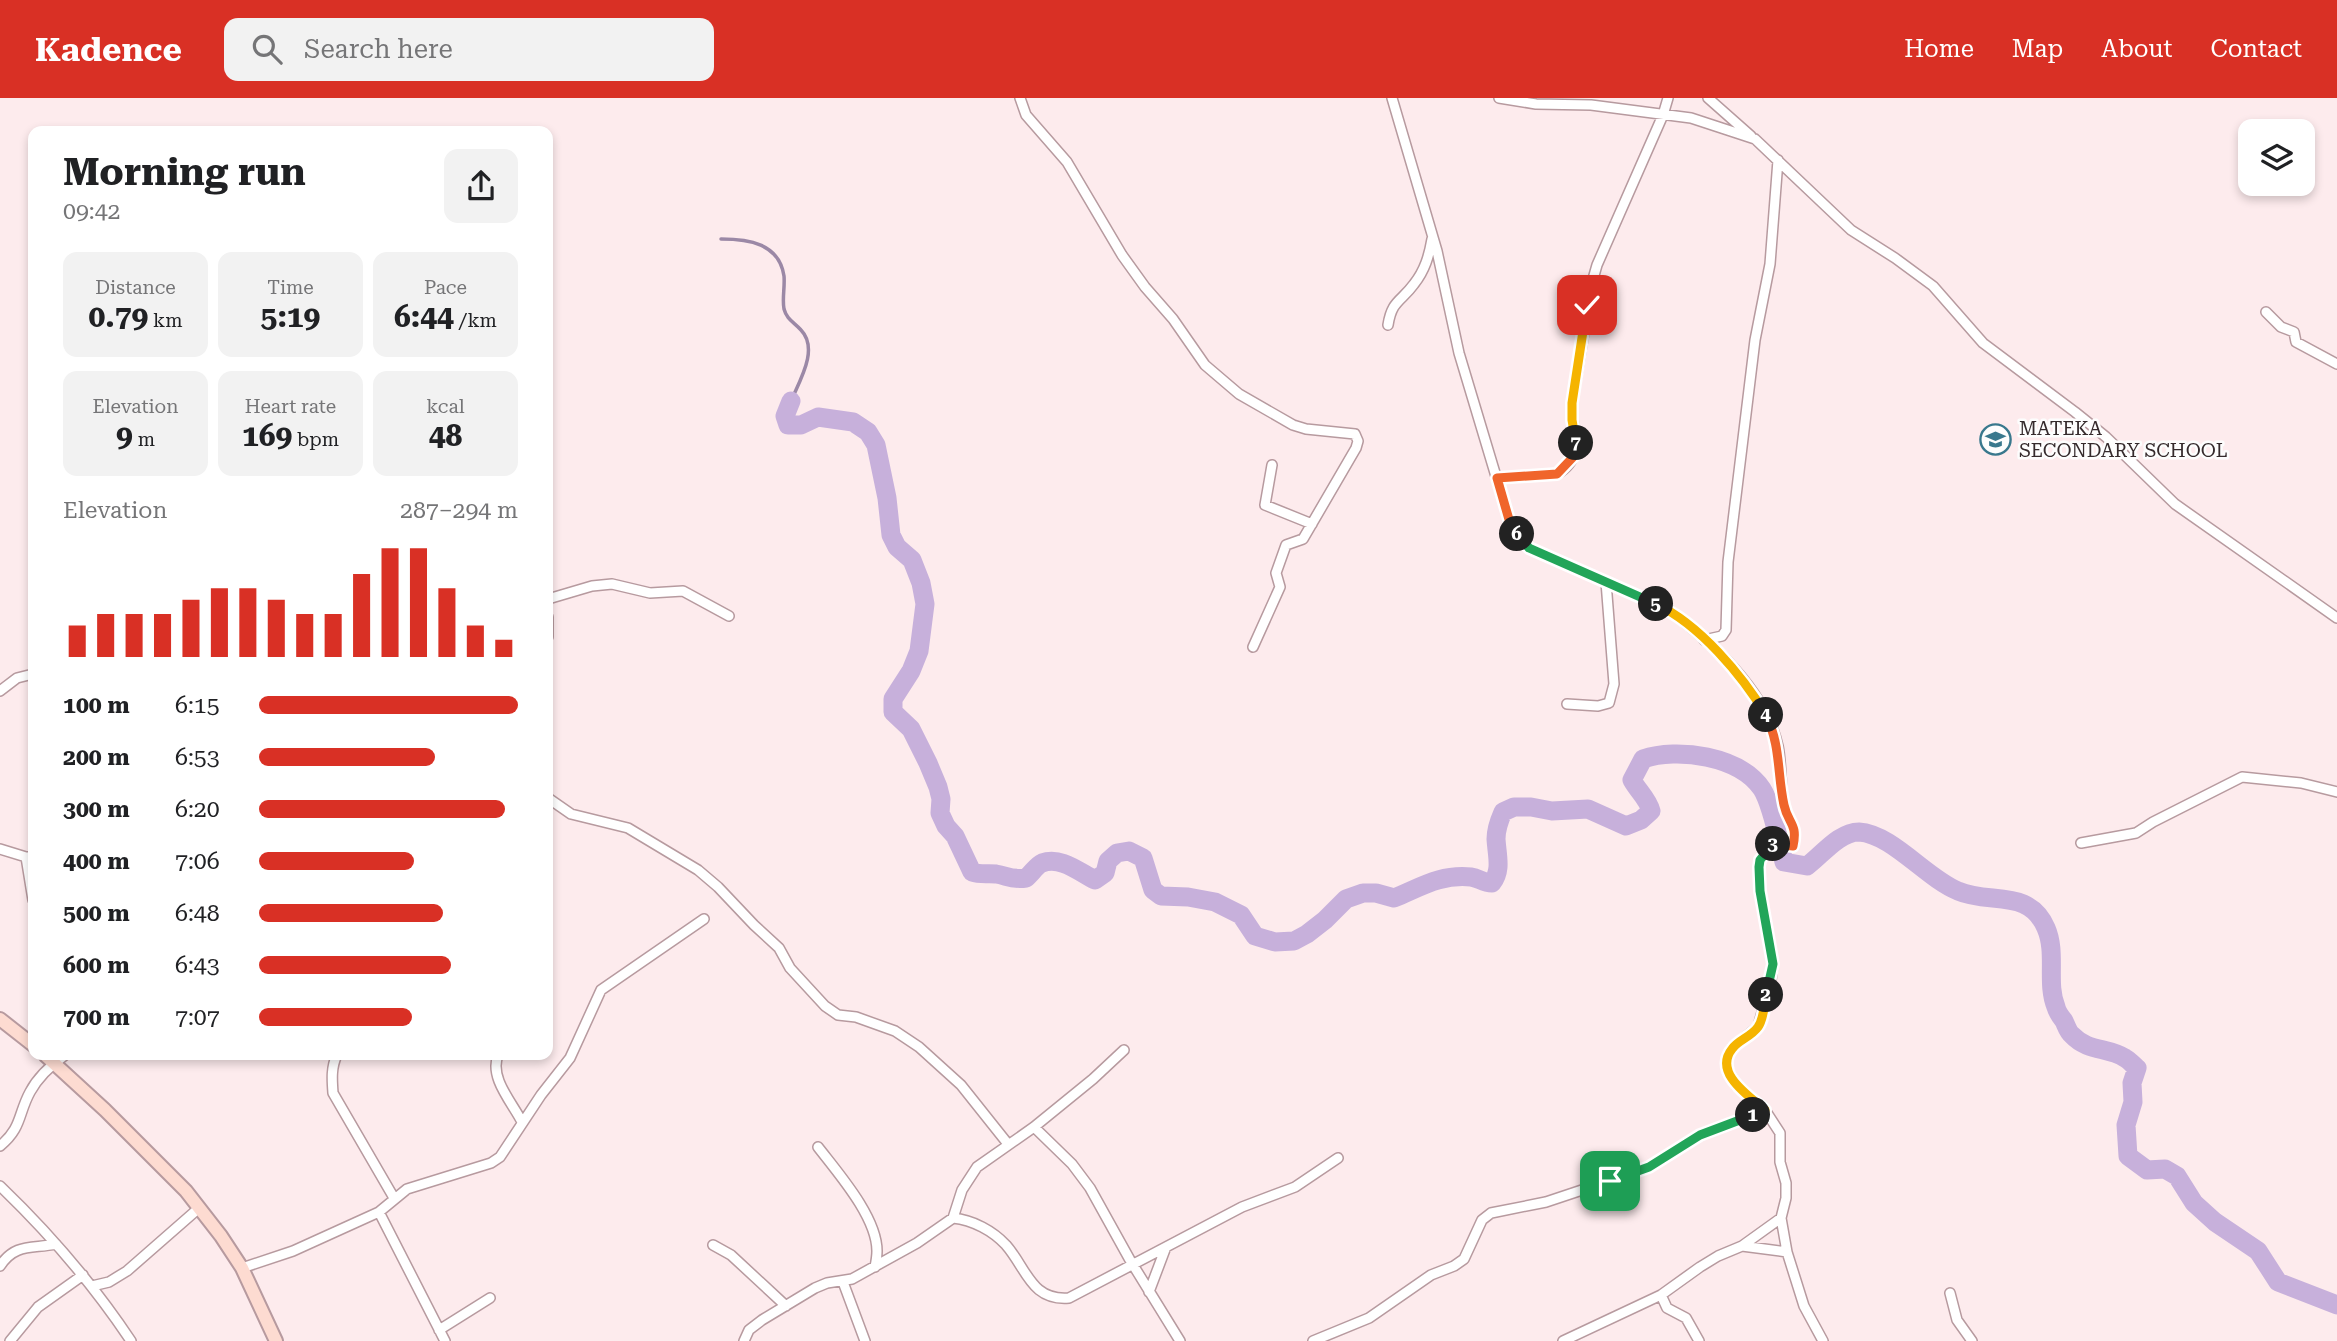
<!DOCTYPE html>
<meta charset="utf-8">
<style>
body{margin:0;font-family:"Roboto Serif",serif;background:#f2f2f2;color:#202124;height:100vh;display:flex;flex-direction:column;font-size:26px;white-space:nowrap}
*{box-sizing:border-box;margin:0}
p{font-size:23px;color:#757577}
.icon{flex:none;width:38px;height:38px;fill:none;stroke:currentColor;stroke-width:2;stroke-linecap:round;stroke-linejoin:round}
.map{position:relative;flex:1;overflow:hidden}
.panel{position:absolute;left:28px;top:28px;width:525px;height:934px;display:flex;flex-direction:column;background:#fff;border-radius:14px;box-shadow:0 4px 10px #0003}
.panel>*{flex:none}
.tools{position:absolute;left:2238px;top:21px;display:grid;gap:14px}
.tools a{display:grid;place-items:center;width:77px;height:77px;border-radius:14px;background:#fff;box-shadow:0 4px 10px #0003;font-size:35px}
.pin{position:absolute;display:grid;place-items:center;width:60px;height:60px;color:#fff;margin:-30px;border-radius:14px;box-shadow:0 4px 10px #0006}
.km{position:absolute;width:35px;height:35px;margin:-18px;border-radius:50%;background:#222;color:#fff;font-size:19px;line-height:35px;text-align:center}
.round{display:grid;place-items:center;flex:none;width:74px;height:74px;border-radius:14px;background:#f2f2f2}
.head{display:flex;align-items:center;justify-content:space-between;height:119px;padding:0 35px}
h1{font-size:38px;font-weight:700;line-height:52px}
.figures{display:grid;grid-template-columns:repeat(3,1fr);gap:10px;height:119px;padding:7px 35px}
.figures div{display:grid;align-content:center;border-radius:14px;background:#f2f2f2;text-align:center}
.figures b{font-size:30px;font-weight:700}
.figures small{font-size:19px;font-weight:400}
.figures p{font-size:19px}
.chart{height:196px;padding:14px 35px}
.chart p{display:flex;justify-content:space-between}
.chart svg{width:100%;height:126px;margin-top:7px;stroke:#d93025;stroke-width:6}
ul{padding:0 35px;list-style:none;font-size:23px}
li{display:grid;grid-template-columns:112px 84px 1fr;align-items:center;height:52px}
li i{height:18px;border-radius:9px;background:#d93025}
header{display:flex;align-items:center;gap:42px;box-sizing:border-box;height:98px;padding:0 35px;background:#d93025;color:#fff}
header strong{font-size:33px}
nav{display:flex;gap:38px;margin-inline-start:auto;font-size:24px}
.search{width:490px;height:63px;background:#f2f2f2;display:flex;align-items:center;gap:18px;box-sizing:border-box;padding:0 24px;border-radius:14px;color:#757577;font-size:26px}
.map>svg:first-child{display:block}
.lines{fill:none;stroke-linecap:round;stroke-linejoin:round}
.stream{stroke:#9b88a6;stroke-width:3.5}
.river{stroke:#c7b0db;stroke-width:19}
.street-casing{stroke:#b79a9f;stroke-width:12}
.secondary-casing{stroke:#b79a9f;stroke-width:16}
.street{stroke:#fff;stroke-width:9}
.secondary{stroke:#fddbd1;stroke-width:12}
.split-1-casing{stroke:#fff;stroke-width:14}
.split-2-casing{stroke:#fff;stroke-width:14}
.split-3-casing{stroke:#fff;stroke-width:14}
.split-4-casing{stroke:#fff;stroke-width:14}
.split-5-casing{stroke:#fff;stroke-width:14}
.split-6-casing{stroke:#fff;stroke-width:14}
.split-7-casing{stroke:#fff;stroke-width:14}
.split-8-casing{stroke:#fff;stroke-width:14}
.split-1{stroke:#22a559;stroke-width:9}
.split-2{stroke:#f5b400;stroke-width:9}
.split-3{stroke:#22a559;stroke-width:9}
.split-4{stroke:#f0652b;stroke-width:9}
.split-5{stroke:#f5b400;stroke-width:9}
.split-6{stroke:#22a559;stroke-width:9}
.split-7{stroke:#f0652b;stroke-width:9}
.split-8{stroke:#f5b400;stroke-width:9}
.labels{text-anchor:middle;stroke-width:5;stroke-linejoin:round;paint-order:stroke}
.poi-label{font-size:19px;fill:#352a2c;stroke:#fdfdfd;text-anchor:start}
</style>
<header>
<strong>Kadence</strong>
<div class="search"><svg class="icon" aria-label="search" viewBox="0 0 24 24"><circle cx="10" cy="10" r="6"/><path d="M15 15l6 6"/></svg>Search here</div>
<nav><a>Home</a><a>Map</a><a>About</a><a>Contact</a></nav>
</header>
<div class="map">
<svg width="2337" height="1243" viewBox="0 0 2337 1243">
<rect width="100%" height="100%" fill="#fdebed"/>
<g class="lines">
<path class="stream" d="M 721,141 C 748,141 779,145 784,178 C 785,189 782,201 784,211 C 787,222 794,224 801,232 C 819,251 800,282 791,303"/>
<path class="river" d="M 791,303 L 785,318 L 788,327 L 801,327 L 818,319 L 853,324 L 868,334 L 876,347 L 887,400 L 891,437 L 897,449 L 912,462 L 921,485 L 925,506 L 919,553 L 911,573 L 893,601 L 893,614 L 911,631 L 928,665 L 938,689 L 941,701 L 940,715 L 946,728 L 955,738 L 972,774 C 981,777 988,775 996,776 C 1008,778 1012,782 1026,780 C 1031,776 1037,767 1042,765 C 1061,758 1079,774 1095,782 L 1105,775 L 1108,763 L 1117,755 L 1129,753 L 1143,760 L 1153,792 L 1161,798 L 1188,799 L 1215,804 L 1241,817 L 1255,838 L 1275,844 L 1294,843 L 1307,836 L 1325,822 L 1346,801 L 1363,795 L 1376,795 L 1394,800 C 1421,789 1440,776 1471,779 C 1479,780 1483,785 1492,785 C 1502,772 1497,758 1496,741 C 1496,732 1499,723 1503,714 L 1514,709 L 1531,709 L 1552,713 L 1588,711 L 1626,728 L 1641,722 L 1651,713 C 1648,701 1638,693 1632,682 L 1643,661 C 1677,649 1740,658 1762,691 C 1772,707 1779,744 1784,764 L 1807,768 C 1822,757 1839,734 1859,734 C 1892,736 1926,780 1958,793 C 1990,807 2029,790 2046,830 C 2057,855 2046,885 2056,909 C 2057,914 2061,919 2064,923 C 2066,927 2068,934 2072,937 C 2088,954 2108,949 2125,960 C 2129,962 2133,967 2137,970 L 2132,985 L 2133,1004 L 2126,1027 L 2128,1058 L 2147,1072 L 2165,1071 L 2177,1078 L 2194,1105 L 2215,1124 L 2258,1153 L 2278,1184 L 2337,1207"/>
<defs>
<path id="street" d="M 1020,0 L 1026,17 L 1067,64 L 1122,157 L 1145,189 L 1173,221 L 1205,267 L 1239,296 L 1293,327 L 1306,331 L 1355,336 L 1358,343 L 1356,350 L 1303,441 L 1286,447 L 1276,475 L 1280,489 L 1253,549
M 1392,0 L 1437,153 L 1459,255 L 1510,425 L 1519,440 L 1529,450 L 1668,511 C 1712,545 1765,591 1778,648 C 1782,668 1780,688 1784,708 C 1788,727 1798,725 1793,748 L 1772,746 L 1760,763 L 1759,769 L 1760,793 L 1773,866 L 1771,882 L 1758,929 L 1732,950 L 1727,959 L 1727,970 L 1736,987 L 1765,1012 L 1780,1035 L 1780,1064 L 1786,1085 L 1786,1100 L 1781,1120 L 1787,1154 L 1804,1208 L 1823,1243
M 1499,0 L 1536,6 L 1591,7 L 1691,20 L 1755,41 L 1851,132 L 1895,160 L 1933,188 L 1983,245 L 2075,314 L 2106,339 L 2175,406 L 2337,520
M 1708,0 L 1751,38
M 2266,214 L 2281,229 L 2294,234 L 2296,244 L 2337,266
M 1388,227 C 1392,202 1401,204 1414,186 C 1425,172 1429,158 1432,141
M 1272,367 L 1265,407 L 1312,426
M 1497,380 L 1557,376 C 1587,359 1571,333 1572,305 L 1593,181 L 1597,167 L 1663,17 L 1668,0
M 548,501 L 592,488 L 612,486 L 650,495 L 683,493 L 729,518
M 548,519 L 548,539
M 1704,542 L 1722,538 L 1726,532 L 1728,464 L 1755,242 L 1770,166 L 1778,62
M 0,593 L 17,580 L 33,576
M 1567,606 L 1598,608 L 1609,605 L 1614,586 L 1606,484
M 548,700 L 571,716 L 628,730 L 698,772 L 718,789 L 754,827 L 779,850 L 790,870 L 825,908 L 838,917 L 856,919 L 895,933 L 919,949 L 961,987 L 1008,1046
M 2081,745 L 2136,735 L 2153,724 L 2242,679 L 2301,685 L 2337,694
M 0,751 L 26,759 L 33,759
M 26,759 L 33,802
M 337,957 C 331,969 332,982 333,995 L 394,1100
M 498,957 C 489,980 512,1004 522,1024
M 1034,1029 L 1072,1066 L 1090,1090 L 1130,1162 L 1180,1243
M 0,1048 C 22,1030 18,1016 30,994 C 38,979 51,967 65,957
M 818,1049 C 838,1075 877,1119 877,1153 C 877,1158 876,1164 875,1169
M 0,1088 C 49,1135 93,1186 131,1243
M 379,1114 L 445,1243
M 953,1120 L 962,1092 L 977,1069 L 1034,1029 L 1093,981 L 1124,952
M 713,1147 L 731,1157 L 786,1208
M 1742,1148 L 1787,1154
M 0,1168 C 15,1145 32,1151 56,1146
M 242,1170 L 293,1153 L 379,1114 L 407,1091 L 491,1065 L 500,1059 L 541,997 L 570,960 L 601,892 L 704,821
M 843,1184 L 865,1243
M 92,1188 L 109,1184 L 127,1173 L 199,1110
M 1149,1194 L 1166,1149
M 1950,1195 L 1957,1222 L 1972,1243
M 1661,1197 L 1667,1210 L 1686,1220 L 1699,1243
M 439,1232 L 490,1200
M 10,1243 L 38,1209 L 83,1177
M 744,1243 L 749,1232 L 762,1222 L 815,1190 L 827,1185 L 852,1181 L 917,1145 L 953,1120 C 973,1122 993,1133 1006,1147 C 1027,1171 1031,1203 1069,1200 L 1242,1109 L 1295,1089 L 1338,1060
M 1313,1243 L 1369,1220 L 1431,1177 L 1454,1168 L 1464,1161 L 1482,1122 L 1491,1115 L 1546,1104 L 1633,1075 L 1649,1069 L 1700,1037 L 1765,1012
M 1563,1243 L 1661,1197 L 1700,1169 L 1718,1158 L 1742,1148 L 1781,1120"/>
<path id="secondary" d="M 0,921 L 33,947
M 45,957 L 105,1012 L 186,1093 L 221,1138 L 242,1170 L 276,1243"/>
</defs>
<use href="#street" class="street-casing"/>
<use href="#secondary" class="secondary-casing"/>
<use href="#street" class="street"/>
<use href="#secondary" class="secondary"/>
</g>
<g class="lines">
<defs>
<path id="split-1" d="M 1610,1083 L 1649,1069 L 1700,1037 L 1753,1017"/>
<path id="split-2" d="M 1753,1017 L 1765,1012 C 1749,998 1713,975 1732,951 C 1738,942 1751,939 1758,929 C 1764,921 1764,907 1766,897"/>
<path id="split-3" d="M 1766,897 L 1773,866 L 1760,793 L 1759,769 L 1760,762 L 1773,746"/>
<path id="split-4" d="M 1766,617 C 1781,648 1777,675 1784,707 C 1788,726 1798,725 1793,748 L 1773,746"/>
<path id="split-5" d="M 1656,506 C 1699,526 1742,577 1766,617"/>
<path id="split-6" d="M 1517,436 L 1529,450 L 1656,506"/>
<path id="split-7" d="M 1517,436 L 1510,425 L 1497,380 L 1557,376 L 1575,357 L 1576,345"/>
<path id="split-8" d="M 1576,345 L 1572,322 L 1572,305 L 1587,207"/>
</defs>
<use href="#split-1" class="split-1-casing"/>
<use href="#split-2" class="split-2-casing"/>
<use href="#split-3" class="split-3-casing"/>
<use href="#split-4" class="split-4-casing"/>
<use href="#split-5" class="split-5-casing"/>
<use href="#split-6" class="split-6-casing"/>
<use href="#split-7" class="split-7-casing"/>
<use href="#split-8" class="split-8-casing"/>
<use href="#split-1" class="split-1"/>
<use href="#split-2" class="split-2"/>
<use href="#split-3" class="split-3"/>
<use href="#split-4" class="split-4"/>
<use href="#split-5" class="split-5"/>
<use href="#split-6" class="split-6"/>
<use href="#split-7" class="split-7"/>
<use href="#split-8" class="split-8"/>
</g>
<defs>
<symbol id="school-ring" viewBox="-11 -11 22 22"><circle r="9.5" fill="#fdfdfd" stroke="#39788d" stroke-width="1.5"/><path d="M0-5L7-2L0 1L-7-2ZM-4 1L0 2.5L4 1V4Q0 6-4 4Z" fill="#39788d"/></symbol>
</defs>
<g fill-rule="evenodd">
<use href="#school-ring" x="1978" y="324" width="35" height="35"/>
</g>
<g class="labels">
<g class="poi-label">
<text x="2019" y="337">MATEKA<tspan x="2019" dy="22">SECONDARY SCHOOL</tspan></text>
</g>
</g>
</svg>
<div class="tools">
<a><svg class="icon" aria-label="layers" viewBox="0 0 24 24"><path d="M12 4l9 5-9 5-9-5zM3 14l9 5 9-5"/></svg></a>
</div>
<div class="pin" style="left:1610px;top:1083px;background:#1e9e55"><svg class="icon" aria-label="arrive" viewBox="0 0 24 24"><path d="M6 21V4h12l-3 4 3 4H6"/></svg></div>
<div class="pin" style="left:1587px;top:207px;background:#d93025"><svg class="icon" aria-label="check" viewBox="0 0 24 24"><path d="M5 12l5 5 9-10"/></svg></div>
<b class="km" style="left:1753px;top:1017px">1</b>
<b class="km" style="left:1766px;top:897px">2</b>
<b class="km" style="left:1773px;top:746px">3</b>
<b class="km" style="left:1766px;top:617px">4</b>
<b class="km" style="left:1656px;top:506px">5</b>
<b class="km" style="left:1517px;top:436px">6</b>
<b class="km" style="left:1576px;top:345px">7</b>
<section class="panel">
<div class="head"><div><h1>Morning run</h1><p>09:42</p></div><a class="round"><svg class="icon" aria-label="share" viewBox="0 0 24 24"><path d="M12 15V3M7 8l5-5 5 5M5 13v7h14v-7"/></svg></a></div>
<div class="figures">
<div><p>Distance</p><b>0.79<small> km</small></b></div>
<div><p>Time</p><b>5:19</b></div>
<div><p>Pace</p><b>6:44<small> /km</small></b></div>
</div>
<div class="figures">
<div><p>Elevation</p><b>9<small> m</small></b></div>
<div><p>Heart rate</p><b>169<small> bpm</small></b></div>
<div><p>kcal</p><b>48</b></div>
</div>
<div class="chart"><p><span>Elevation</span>287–294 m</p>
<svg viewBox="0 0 160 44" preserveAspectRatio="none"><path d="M5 44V33M15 44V29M25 44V29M35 44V29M45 44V24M55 44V20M65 44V20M75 44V24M85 44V29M95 44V29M105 44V15M115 44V6M125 44V6M135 44V20M145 44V33M155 44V38"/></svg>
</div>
<ul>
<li><b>100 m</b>6:15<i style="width:100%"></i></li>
<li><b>200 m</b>6:53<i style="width:68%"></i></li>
<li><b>300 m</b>6:20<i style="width:95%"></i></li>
<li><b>400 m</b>7:06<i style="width:60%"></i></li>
<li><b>500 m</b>6:48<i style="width:71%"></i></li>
<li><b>600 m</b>6:43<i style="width:74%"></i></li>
<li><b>700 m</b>7:07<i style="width:59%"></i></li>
</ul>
</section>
</div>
